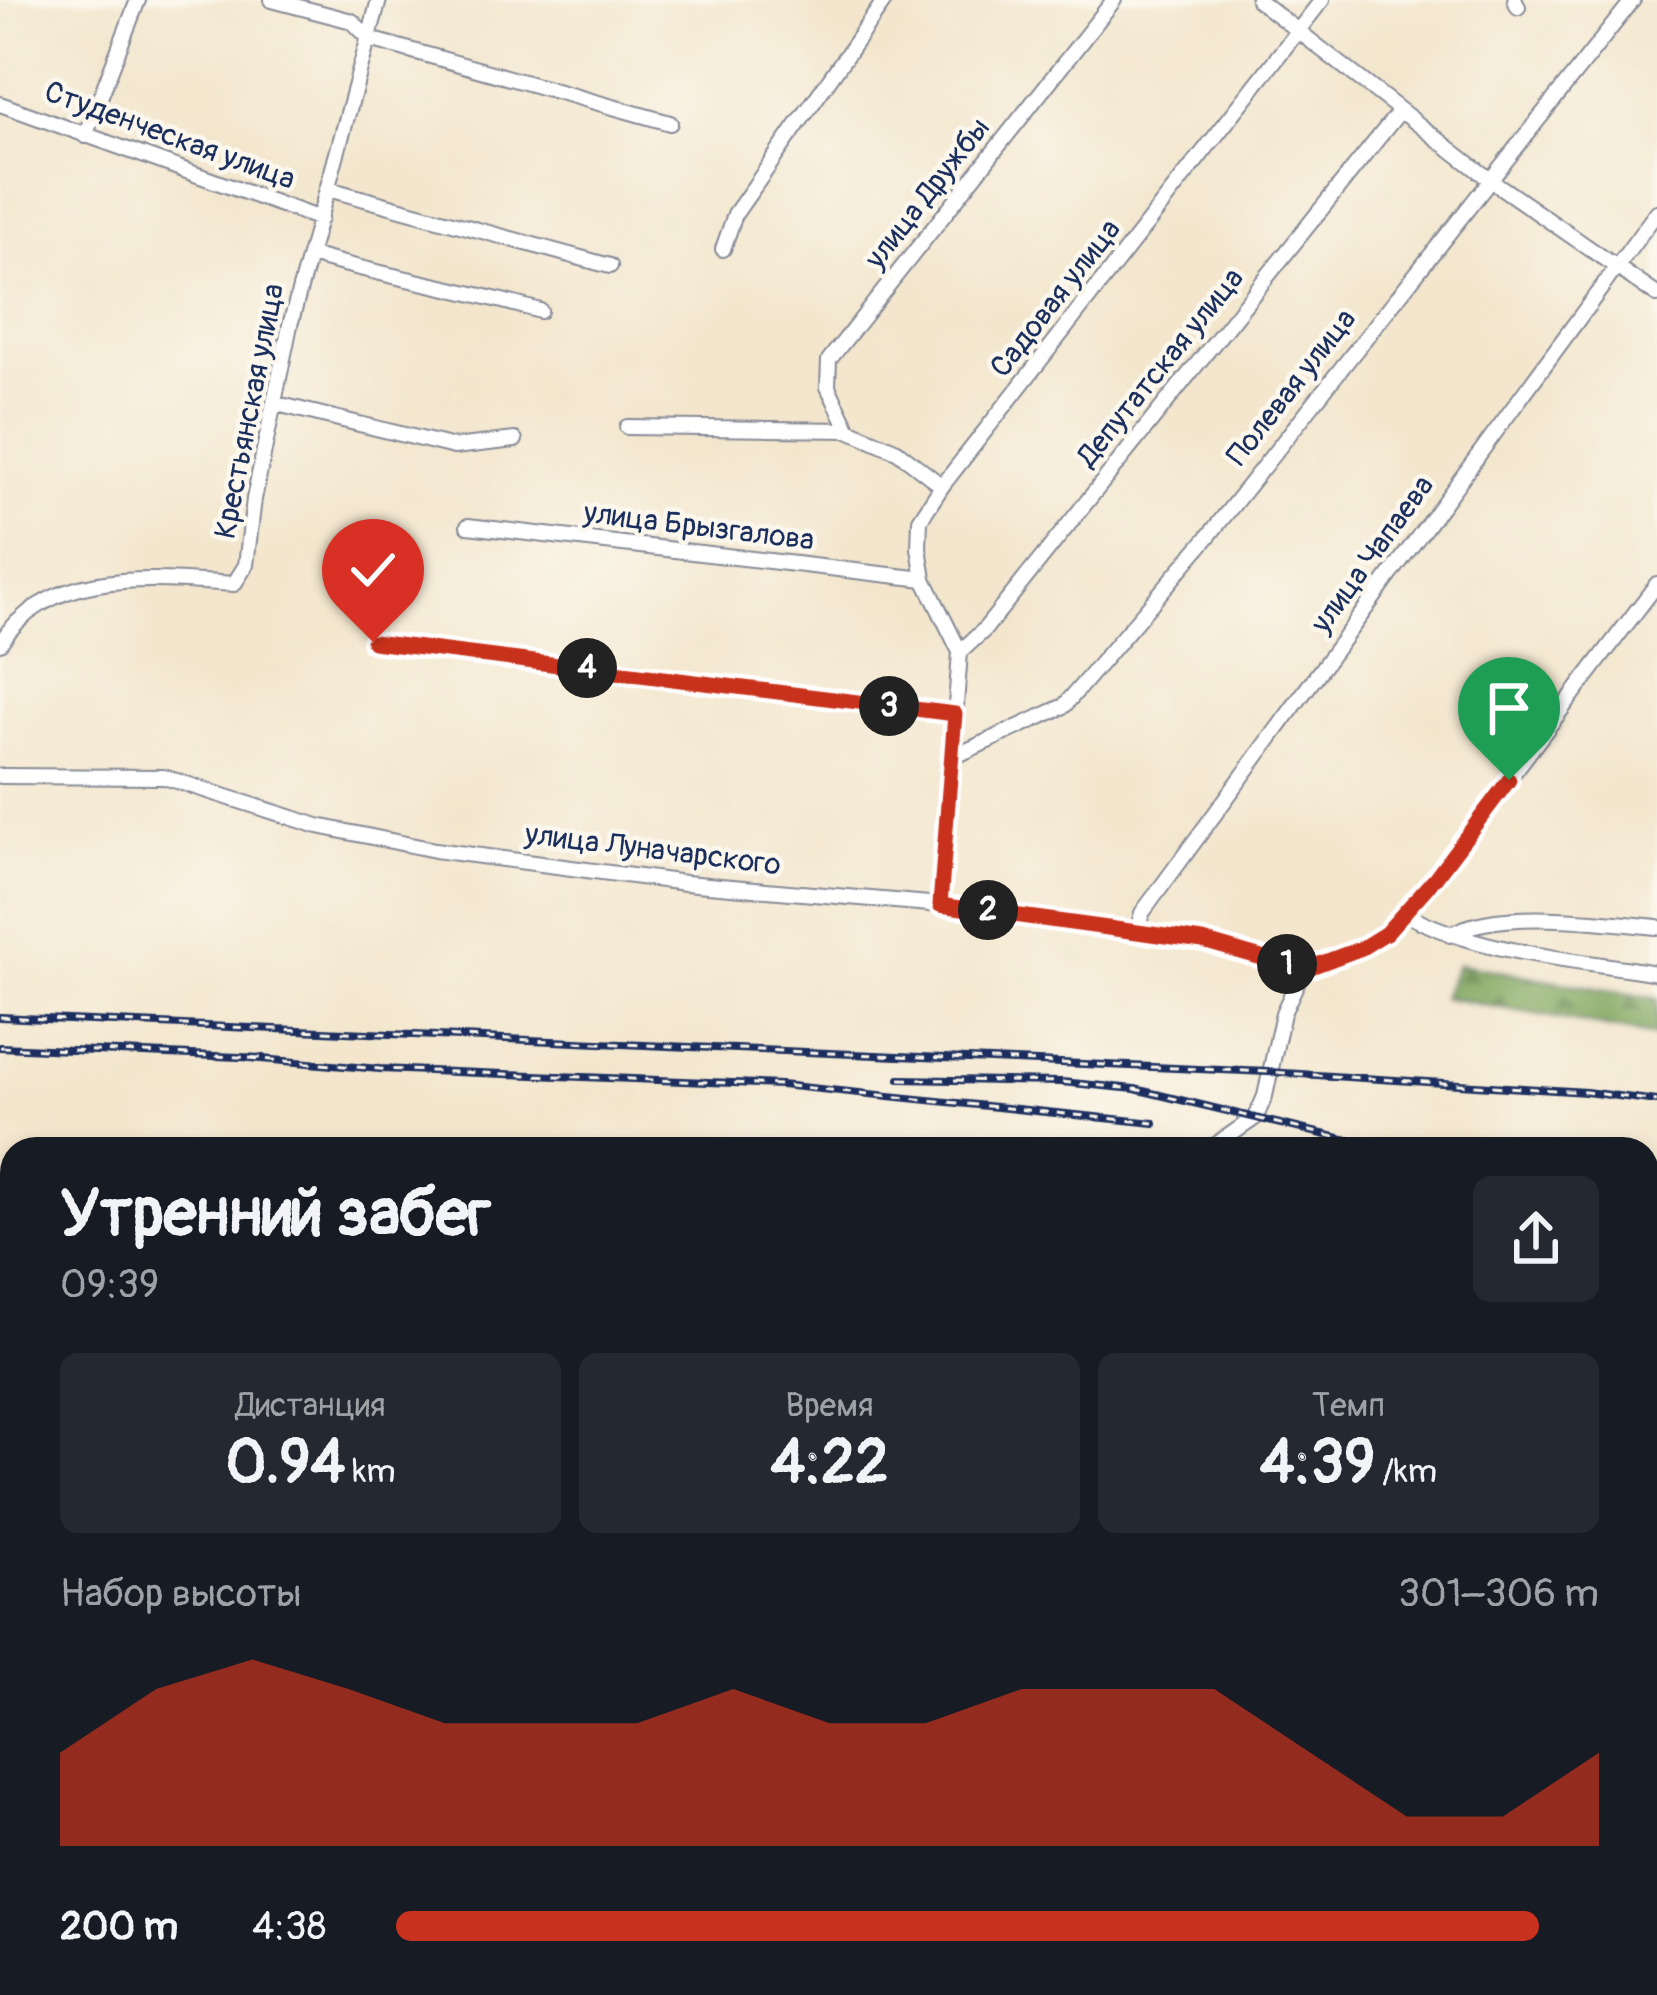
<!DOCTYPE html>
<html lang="ru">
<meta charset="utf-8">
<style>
body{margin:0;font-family:Pangolin,sans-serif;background:#242831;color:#f1f3f6;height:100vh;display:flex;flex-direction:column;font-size:45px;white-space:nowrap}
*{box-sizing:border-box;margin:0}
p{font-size:39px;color:#9ea1a6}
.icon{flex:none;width:66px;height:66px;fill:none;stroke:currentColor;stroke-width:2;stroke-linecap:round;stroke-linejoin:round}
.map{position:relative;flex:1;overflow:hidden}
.panel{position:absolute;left:0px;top:1137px;width:1659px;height:858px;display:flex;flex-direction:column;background:#171b24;border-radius:36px 36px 0 0;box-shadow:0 6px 18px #0003}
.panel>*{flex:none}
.pin{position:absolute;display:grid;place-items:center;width:102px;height:102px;color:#fff;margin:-123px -51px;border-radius:50% 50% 50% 0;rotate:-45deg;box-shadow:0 0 12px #0007}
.pin .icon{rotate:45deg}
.km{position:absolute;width:60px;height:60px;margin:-30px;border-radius:50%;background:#222;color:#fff;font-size:33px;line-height:60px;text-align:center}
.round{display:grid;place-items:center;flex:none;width:126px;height:126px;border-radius:18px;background:#242831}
.headline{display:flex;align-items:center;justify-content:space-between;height:204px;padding:0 60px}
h1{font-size:66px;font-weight:700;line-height:90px}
.figures{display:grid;grid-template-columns:repeat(3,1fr);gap:18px;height:204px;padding:12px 60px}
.figures div{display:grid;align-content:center;border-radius:18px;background:#242831;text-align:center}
.figures b{font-size:60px;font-weight:700}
.figures small{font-size:33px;font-weight:400}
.figures p{font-size:33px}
.chart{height:336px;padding:24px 60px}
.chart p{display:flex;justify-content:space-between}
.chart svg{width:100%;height:216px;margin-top:12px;fill:#c8321e;opacity:.7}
ul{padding:0 60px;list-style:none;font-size:39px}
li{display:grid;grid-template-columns:192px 144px 1fr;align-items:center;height:90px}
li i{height:30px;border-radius:15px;background:#c8321e}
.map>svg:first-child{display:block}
.forest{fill:url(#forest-firs);stroke:#4e6a5e;stroke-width:3}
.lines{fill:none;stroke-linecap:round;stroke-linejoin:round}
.river{stroke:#50a8cd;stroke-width:18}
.minor-casing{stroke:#878a96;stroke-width:18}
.major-casing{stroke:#878a96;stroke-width:21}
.minor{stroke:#fff;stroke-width:14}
.major{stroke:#fff;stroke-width:16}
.rail-casing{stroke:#1b2f5e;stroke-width:8}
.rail{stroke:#fbf7ec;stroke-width:3;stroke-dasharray:9;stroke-linecap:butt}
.route-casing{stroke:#fff;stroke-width:24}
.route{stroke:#c8321e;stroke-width:15}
.labels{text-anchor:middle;stroke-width:9;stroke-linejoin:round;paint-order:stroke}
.street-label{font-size:30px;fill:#1b2f5e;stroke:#fbf7ec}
</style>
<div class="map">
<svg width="1657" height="1995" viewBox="0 0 1657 1995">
<defs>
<pattern id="forest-firs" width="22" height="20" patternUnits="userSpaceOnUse" patternTransform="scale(3)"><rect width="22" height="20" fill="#80a65d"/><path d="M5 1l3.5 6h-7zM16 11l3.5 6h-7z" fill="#688850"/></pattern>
</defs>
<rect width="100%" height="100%" fill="#fbf7ec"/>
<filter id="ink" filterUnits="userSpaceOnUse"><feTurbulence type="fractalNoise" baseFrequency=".00833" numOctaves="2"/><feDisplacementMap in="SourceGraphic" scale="24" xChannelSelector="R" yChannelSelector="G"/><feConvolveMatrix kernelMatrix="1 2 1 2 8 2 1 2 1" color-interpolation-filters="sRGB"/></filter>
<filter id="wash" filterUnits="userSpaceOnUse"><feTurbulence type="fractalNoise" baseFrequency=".004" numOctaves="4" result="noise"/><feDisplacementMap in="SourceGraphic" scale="48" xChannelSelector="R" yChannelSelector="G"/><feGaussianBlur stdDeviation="2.7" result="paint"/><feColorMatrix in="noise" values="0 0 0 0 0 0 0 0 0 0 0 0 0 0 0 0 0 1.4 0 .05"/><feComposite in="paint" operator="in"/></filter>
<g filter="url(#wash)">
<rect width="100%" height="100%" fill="#f3e6cd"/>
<path class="forest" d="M 1458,964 L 1657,999 L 1657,1036 L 1443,997 Z"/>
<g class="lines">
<path class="river" d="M 701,1983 L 713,1995
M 1635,1995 L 1657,1989"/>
</g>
</g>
<g filter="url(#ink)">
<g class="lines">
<defs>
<path id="minor" d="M 272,0 L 352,21 L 370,39 L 670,123
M 1258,0 L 1489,179 L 1657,295
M 1515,0 L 1518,7
M 0,104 L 320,219
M 85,136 L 138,0
M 328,189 L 610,266
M 723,249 L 735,214 L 885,0
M 310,255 C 386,277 464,289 540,311
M 277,404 L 454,447 L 515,440
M 627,427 L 849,430
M 942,486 L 897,451 L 849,430 L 828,387 L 829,360 L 1114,0
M 468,526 L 924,579
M 372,642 L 955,714
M 0,643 C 52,566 152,579 234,584 L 246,565 L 254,499 L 290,325 L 379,0
M 960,652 L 984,630 L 1399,112
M 951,758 L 1064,706 L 1207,538 L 1633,0
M 0,776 L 164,777 L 318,826 L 435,850 L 685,883 L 988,909 L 1203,941 L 1303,970
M 941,905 L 960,652 L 924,579 L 919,548 L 920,520 L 942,486 L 1322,0
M 1406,914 C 1481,954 1573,959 1657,973
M 1137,932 L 1142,913 L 1657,212
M 1450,935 C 1496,907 1603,922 1657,927
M 1303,970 L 1362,948 L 1406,914 L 1657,584
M 1210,1149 L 1256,1117 L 1265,1096 L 1283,1013 L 1303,970
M 1647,1351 L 1657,1352
M 0,1411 L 12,1411
M 737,1983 L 854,1995
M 8,1995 L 12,1893
M 292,1995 L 293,1983
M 947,1995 L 949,1983
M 1116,1995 L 1120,1983"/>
<path id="major" d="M 0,1215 L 12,1216"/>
</defs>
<use href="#minor" class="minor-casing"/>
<use href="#major" class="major-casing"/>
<use href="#minor" class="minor"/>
<use href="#major" class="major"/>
<defs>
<path id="rail" d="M 0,1017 L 1268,1072 L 1586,1092 L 1657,1101
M 0,1047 L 263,1058
M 249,1058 L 380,1069 L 781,1085 L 1154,1123
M 900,1079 L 1061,1082 L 1135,1089 L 1385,1149
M 1647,1206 L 1657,1208"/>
</defs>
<use href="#rail" class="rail-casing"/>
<use href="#rail" class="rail"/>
</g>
</g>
<g class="lines" filter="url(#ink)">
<defs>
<path id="route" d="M 373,642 L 955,714 L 940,905 L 1203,941 L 1303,970 L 1362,948 L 1386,933 L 1435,878 L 1509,780"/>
</defs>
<use href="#route" class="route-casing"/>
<use href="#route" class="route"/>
</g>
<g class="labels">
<g class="street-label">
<text transform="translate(170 135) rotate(20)" y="10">Студенческая улица</text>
<text transform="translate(927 193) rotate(-52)" y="10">улица Дружбы</text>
<text transform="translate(1055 298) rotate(-52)" y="10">Садовая улица</text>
<text transform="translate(1160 367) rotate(-51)" y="10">Депутатская улица</text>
<text transform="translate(1291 387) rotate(-52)" y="10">Полевая улица</text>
<text transform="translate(249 411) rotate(-79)" y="10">Крестьянская улица</text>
<text transform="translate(699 526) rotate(7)" y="10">улица Брызгалова</text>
<text transform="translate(1372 554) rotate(-54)" y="10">улица Чапаева</text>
<text transform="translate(653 849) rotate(7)" y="10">улица Луначарского</text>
</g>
</g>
</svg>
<div class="pin" style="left:1509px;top:780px;background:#1e9e55"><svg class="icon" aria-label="arrive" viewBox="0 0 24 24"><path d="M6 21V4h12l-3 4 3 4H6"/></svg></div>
<div class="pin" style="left:373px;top:642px;background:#d93025"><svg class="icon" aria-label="check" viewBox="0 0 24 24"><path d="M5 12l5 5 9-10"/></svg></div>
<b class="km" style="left:1287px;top:964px">1</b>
<b class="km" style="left:988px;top:910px">2</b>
<b class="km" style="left:889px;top:706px">3</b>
<b class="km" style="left:587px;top:668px">4</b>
<section class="panel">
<div class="headline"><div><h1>Утренний забег</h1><p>09:39</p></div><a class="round"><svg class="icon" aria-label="share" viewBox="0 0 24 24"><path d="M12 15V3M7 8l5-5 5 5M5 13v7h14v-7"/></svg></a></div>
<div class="figures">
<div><p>Дистанция</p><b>0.94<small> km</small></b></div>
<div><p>Время</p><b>4:22</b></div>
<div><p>Темп</p><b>4:39<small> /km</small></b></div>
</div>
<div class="chart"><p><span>Набор высоты</span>301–306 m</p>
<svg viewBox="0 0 160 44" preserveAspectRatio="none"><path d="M0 44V25L10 12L20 6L30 12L40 19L50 19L60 19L70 12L80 19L90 19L100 12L110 12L120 12L130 25L140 38L150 38L160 25V44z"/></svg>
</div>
<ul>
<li><b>200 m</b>4:38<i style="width:95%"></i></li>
</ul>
</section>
</div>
